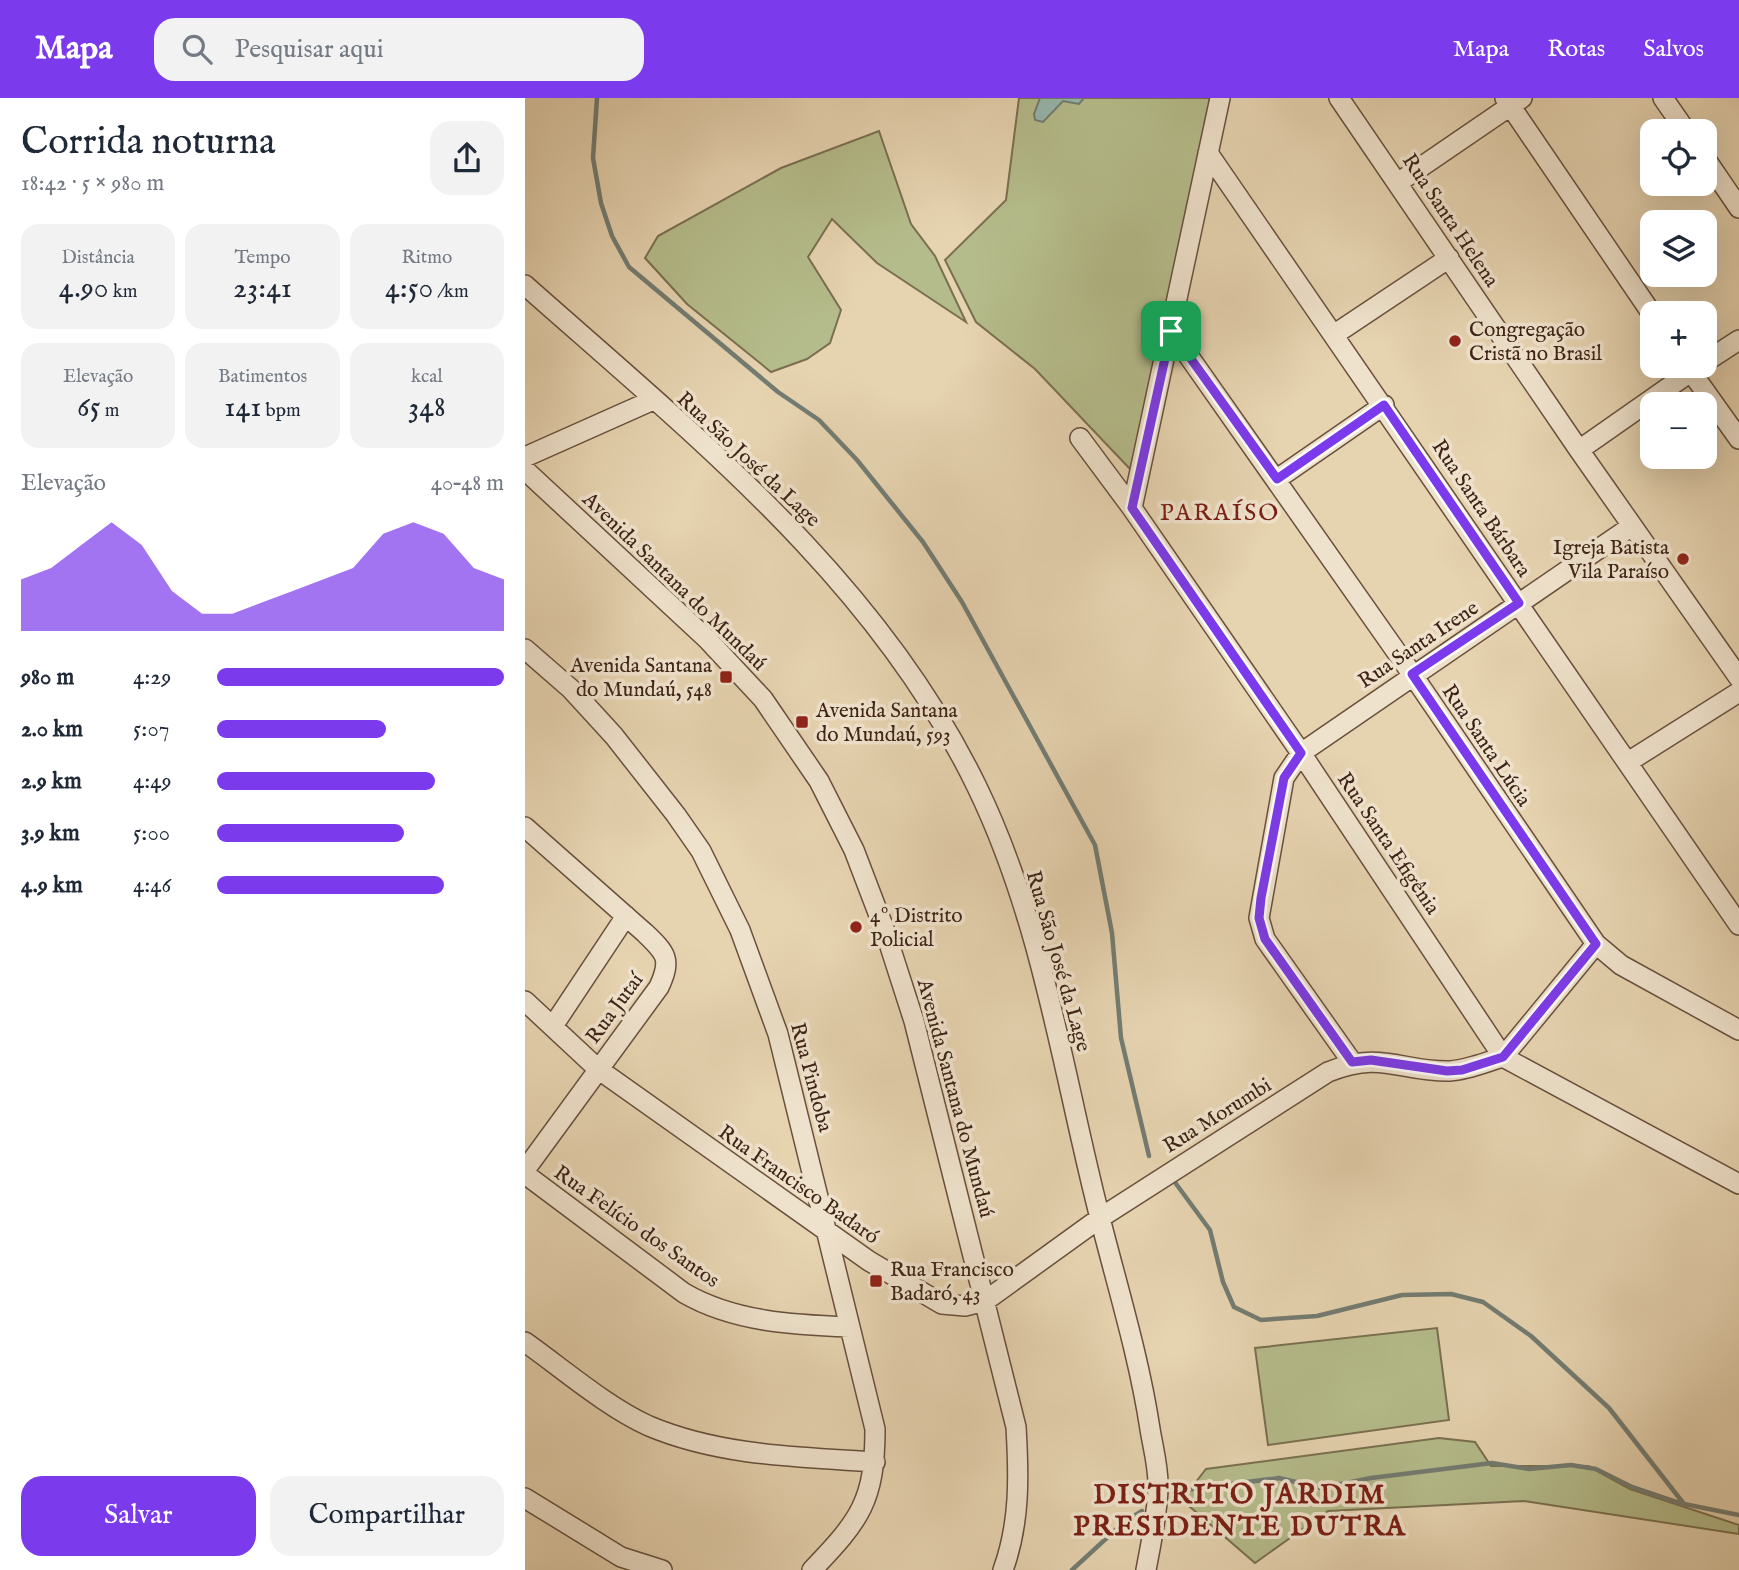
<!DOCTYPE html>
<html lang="pt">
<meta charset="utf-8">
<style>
body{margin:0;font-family:"IM FELL English",serif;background:#f2f2f3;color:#1f2937;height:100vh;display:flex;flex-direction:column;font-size:26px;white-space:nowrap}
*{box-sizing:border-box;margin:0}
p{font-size:23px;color:#747a83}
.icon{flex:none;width:38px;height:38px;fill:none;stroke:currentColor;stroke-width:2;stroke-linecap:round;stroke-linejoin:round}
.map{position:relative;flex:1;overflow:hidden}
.side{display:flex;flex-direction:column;background:#fff;width:525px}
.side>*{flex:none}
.tools{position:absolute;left:1115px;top:21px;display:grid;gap:14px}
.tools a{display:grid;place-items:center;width:77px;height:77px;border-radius:14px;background:#fff;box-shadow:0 7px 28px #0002;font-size:35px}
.pin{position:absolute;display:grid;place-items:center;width:60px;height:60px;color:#fff;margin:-30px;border-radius:14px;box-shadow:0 4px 10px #0006}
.round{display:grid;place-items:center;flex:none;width:74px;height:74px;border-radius:21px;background:#f2f2f3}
.summary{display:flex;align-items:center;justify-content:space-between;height:119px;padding:0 21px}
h1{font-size:38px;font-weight:600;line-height:52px}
.metrics{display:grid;grid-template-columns:repeat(3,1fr);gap:10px;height:119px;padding:7px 21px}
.metrics div{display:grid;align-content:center;border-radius:18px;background:#f2f2f3;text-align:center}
.metrics b{font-size:30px;font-weight:600}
.metrics small{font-size:19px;font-weight:400}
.metrics p{font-size:19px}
.chart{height:196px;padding:14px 21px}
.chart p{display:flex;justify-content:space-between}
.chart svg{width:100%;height:126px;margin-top:7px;fill:#7c3aed;opacity:.7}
.action{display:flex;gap:14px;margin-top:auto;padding:14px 21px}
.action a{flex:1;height:80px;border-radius:21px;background:#7c3aed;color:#fff;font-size:28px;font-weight:600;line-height:80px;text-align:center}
.action a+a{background:#f2f2f3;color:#1f2937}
ul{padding:0 21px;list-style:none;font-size:23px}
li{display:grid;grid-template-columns:112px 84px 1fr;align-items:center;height:52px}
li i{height:18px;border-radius:9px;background:#7c3aed}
header{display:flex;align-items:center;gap:42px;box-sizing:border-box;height:98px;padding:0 35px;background:#7c3aed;color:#fff}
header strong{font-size:33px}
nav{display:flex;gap:38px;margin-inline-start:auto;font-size:24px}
.search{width:490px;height:63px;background:#f2f2f3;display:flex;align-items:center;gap:18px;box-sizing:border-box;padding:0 24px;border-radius:21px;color:#747a83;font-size:26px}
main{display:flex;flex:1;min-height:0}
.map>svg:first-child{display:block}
.green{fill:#b5bc8b;stroke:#7a7051;stroke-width:2}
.water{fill:#96b7ae;stroke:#737c72;stroke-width:2}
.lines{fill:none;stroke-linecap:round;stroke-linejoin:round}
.stream{stroke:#737c72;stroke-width:4.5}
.minor-casing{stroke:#68503d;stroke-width:22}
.minor{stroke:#efe2cc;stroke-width:19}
.route-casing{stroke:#fff;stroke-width:14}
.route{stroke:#7c3aed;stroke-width:9}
.poi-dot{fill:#8f2418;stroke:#efe2cc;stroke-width:2.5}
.labels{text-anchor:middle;stroke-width:7;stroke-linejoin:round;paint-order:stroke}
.street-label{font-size:21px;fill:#3e2417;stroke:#efe2cc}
.poi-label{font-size:21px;fill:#3e2417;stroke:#efe2cc;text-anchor:start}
.quarter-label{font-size:24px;letter-spacing:2px;fill:#7a1f14;stroke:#efe2cc}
.district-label{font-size:28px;font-weight:bold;letter-spacing:2px;fill:#7a1f14;stroke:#efe2cc}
</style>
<header>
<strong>Mapa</strong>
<div class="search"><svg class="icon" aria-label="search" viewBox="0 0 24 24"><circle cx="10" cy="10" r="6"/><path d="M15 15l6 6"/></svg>Pesquisar aqui</div>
<nav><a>Mapa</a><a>Rotas</a><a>Salvos</a></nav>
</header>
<main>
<section class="side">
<div class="summary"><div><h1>Corrida noturna</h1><p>18:42 · 5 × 980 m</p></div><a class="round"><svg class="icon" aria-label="share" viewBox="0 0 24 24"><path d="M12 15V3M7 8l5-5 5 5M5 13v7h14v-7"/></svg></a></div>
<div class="metrics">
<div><p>Distância</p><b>4.90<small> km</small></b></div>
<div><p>Tempo</p><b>23:41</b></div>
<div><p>Ritmo</p><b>4:50<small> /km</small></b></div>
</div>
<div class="metrics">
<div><p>Elevação</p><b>65<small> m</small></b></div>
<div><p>Batimentos</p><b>141<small> bpm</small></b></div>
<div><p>kcal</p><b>348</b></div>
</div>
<div class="chart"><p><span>Elevação</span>40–48 m</p>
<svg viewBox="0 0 160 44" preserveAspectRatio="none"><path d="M0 44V26L10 22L20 14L30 6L40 14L50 30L60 38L70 38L80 34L90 30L100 26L110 22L120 10L130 6L140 10L150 22L160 26V44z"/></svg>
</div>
<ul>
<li><b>980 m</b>4:29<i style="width:100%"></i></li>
<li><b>2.0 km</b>5:07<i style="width:59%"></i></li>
<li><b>2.9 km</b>4:49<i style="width:76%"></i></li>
<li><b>3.9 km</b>5:00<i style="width:65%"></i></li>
<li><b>4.9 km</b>4:46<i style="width:79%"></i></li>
</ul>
<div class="action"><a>Salvar</a><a>Compartilhar</a></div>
</section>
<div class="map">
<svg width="1214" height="1472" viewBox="0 0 1214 1472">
<rect width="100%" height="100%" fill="#e6d3b0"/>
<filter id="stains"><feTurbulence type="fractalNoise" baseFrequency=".00286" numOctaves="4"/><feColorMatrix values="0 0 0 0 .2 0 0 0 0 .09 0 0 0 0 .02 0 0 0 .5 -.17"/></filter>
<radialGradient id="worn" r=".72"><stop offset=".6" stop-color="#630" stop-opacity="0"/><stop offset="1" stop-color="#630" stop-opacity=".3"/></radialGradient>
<path class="green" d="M 494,0 L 688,0 L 621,319 L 605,371 L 510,271 L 451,224 L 420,162 L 481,102 Z
M 354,33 L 386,126 L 410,158 L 441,224 L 352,165 L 307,121 L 283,159 L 316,212 L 305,245 L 282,261 L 246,274 L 162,206 L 120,160 L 133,138 L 256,70 Z
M 912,1230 L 924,1322 L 743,1347 L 730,1250 Z
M 914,1340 L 950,1344 L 966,1368 L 1063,1368 L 1105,1391 L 1214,1427 L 1214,1436 L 999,1403 L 803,1413 L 730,1465 L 657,1402 L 681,1371 Z"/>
<path class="water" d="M 515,0 L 559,0 L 554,6 L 538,3 L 518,24 L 510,22 L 509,16 Z"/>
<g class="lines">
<path class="stream" d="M 72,0 L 68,60 L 76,105 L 87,138 L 104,169 L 253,294 L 294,322 L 332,362 L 398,444 L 437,504 L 570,747 L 587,835 L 596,940 L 624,1058
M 649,1083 L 685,1132 L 698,1184 L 709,1209 L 736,1222 L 792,1218 L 877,1197 L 926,1196 L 958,1204 L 1006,1238 L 1084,1310 L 1159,1406 L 1214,1417
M 652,1393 L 754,1380 L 796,1390 L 846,1380 L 967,1365 L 1004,1371 L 1046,1367 L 1071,1371 L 1107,1389 L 1157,1406
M 547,1472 L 598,1425 L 617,1413"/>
<defs>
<path id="minor" d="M 814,0 L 1054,352 L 1214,580
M 980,0 L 1127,216
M 1138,0 L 1161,33
M 683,55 L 1214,827
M 1180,60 L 1214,110
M 874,84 L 997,0
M 0,187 C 169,337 352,482 452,689 C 518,825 538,976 575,1120 C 593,1191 614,1259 625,1331 C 628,1350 634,1371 633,1391 C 632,1418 626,1445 621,1472
M 646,233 L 887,576 L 1071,846 L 1096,867 L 1214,932
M 810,236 L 924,160
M 1180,264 L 1214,242
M 1162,268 L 1214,341
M 555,340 L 607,410 L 776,655 L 978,959 L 1214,1086
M 1054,352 L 1174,268
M 0,359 L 128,302
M 0,372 L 182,541 L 238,601 L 294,683 L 329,752 L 360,833 L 389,923 L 491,1329 C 494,1379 495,1425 478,1472
M 752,381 L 859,307
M 607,410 L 695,0
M 0,551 L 46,591 L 89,638 L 151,717 L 176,753 L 215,832 L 253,936 L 350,1331 C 350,1403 335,1422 287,1472
M 1103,664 L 1214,594
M 0,729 L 120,835 C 141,855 147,861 134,889 L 0,1072
M 0,903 L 73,971 L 344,1163 L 417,1206 L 440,1208 L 460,1203 L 575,1120 L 803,974 C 857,952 875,974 925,973 C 943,972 961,964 978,959
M 28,928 L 101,818
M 978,959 L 1071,846
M 827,964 L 740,841 L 734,820 L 759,680 L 776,655 L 1107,428
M 0,1076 L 159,1195 C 209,1224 269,1227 325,1229
M 0,1244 C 38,1271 82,1309 124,1328 C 195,1358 274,1359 350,1364
M 0,1400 L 96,1459 L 137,1472"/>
</defs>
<use href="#minor" class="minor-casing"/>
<use href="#minor" class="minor"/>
</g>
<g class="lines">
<defs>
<path id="route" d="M 646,233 L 752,381 L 859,307 L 994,505 L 887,576 L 1071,846 L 978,959 L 937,972 L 922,973 L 846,962 L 827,964 L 740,841 L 734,820 L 736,800 L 759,680 L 776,655 L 607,410 Z"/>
</defs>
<use href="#route" class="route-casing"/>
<use href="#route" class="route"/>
</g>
<g class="poi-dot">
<circle cx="930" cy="243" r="7"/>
<circle cx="1158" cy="461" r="7"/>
<rect x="194" y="572" width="14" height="14" rx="3.5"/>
<rect x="270" y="617" width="14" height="14" rx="3.5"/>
<circle cx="331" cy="829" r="7"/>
<rect x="344" y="1176" width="14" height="14" rx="3.5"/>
</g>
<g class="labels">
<g class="street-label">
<text transform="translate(926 122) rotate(56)" y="7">Rua Santa Helena</text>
<text transform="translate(224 361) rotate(43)" y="7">Rua São José da Lage</text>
<text transform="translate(957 410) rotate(56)" y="7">Rua Santa Bárbara</text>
<text transform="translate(150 483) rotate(44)" y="7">Avenida Santana do Mundaú</text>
<text transform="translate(893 546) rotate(-34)" y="7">Rua Santa Irene</text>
<text transform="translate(962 647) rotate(56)" y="7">Rua Santa Lúcia</text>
<text transform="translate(864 745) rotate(56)" y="7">Rua Santa Efigênia</text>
<text transform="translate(534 863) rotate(74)" y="7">Rua São José da Lage</text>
<text transform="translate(89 910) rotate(-54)" y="7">Rua Jutaí</text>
<text transform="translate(287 979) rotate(75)" y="7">Rua Pindoba</text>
<text transform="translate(431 1000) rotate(75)" y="7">Avenida Santana do Mundaú</text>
<text transform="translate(692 1017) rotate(-32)" y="7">Rua Morumbi</text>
<text transform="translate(274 1086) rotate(35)" y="7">Rua Francisco Badaró</text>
<text transform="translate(112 1128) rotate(35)" y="7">Rua Felício dos Santos</text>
</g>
<g class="poi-label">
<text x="944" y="238">Congregação<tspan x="944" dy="24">Cristã no Brasil</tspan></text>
<text x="1144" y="456" text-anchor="end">Igreja Batista<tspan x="1144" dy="24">Vila Paraíso</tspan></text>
<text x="187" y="574" text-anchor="end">Avenida Santana<tspan x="187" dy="24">do Mundaú, 548</tspan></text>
<text x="291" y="619">Avenida Santana<tspan x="291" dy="24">do Mundaú, 593</tspan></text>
<text x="345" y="824">4º Distrito<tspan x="345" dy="24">Policial</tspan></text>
<text x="365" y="1178">Rua Francisco<tspan x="365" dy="24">Badaró, 43</tspan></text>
</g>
<g class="quarter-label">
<text x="695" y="422">PARAÍSO</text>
</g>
<g class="district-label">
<text x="715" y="1405">DISTRITO JARDIM<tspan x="715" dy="32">PRESIDENTE DUTRA</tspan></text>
</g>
</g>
<rect width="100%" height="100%" filter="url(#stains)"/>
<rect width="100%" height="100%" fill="url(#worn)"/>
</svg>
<div class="tools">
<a><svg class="icon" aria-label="locate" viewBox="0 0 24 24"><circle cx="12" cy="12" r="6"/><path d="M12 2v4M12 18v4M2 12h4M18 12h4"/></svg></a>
<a><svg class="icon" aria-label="layers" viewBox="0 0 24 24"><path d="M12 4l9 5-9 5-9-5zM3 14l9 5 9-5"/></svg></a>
<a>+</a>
<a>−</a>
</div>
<div class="pin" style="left:646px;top:233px;background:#1e9e55"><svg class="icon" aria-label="arrive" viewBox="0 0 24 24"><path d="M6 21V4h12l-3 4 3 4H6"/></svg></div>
</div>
</main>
